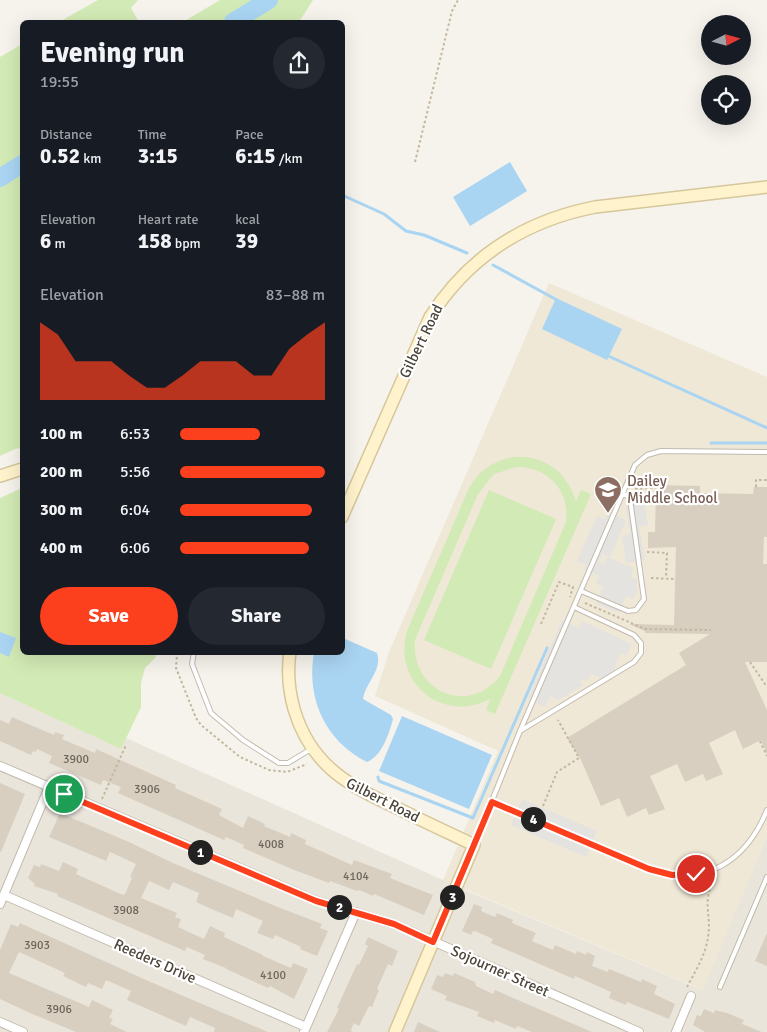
<!DOCTYPE html>
<meta charset="utf-8">
<style>
body{margin:0;font-family:Signika,sans-serif;background:#242831;color:#f1f3f6;height:100vh;display:flex;flex-direction:column;font-size:19px;white-space:nowrap}
*{box-sizing:border-box;margin:0}
p{font-size:16px;color:#9ea1a6}
.icon{flex:none;width:28px;height:28px;fill:none;stroke:currentColor;stroke-width:2;stroke-linecap:round;stroke-linejoin:round}
.map{position:relative;flex:1;overflow:hidden}
.details{position:absolute;left:20px;top:20px;width:325px;height:635px;display:flex;flex-direction:column;background:#171b24;border-radius:8px;box-shadow:0 5px 20px #0002}
.details>*{flex:none}
.needle{width:32px;rotate:84deg}
.buttons{position:absolute;left:701px;top:15px;display:grid;gap:10px}
.buttons a{display:grid;place-items:center;width:50px;height:50px;border-radius:50%;background:#171b24;box-shadow:0 5px 20px #0002;font-size:25px}
.pin{position:absolute;display:grid;place-items:center;width:42px;height:42px;color:#fff;margin:-21px;border:2px solid #fff;border-radius:50%;box-shadow:0 1px 5px #0007}
.km{position:absolute;width:25px;height:25px;margin:-12px;border-radius:50%;background:#222;color:#fff;font-size:14px;line-height:25px;text-align:center}
.round{display:grid;place-items:center;flex:none;width:52px;height:52px;border-radius:26px;background:#242831}
.headline{display:flex;align-items:center;justify-content:space-between;height:85px;padding:0 20px}
h1{font-size:28px;font-weight:800;line-height:38px}
.metrics{display:grid;grid-template-columns:repeat(3,1fr);gap:8px;height:85px;padding:5px 20px}
.metrics div{display:grid;align-content:center}
.metrics b{font-size:21px;font-weight:800}
.metrics small{font-size:14px;font-weight:400}
.metrics p{font-size:14px}
.chart{height:140px;padding:10px 20px}
.chart p{display:flex;justify-content:space-between}
.chart svg{width:100%;height:90px;margin-top:5px;fill:#fc3f1d;opacity:.7}
.cta{display:flex;gap:10px;margin-top:auto;padding:10px 20px}
.cta a{flex:1;height:58px;border-radius:30px;background:#fc3f1d;color:#fff;font-size:20px;font-weight:800;line-height:58px;text-align:center}
.cta a+a{background:#242831;color:#f1f3f6}
ul{padding:0 20px;list-style:none;font-size:16px}
li{display:grid;grid-template-columns:80px 60px 1fr;align-items:center;height:38px}
li i{height:12px;border-radius:6px;background:#fc3f1d}
.map>svg:first-child{display:block}
.residential{fill:#eae5da}
.education{fill:#efe8d6}
.green{fill:#d2eab5;fill-rule:evenodd}
.parking{fill:#e5e3e0}
.water{fill:#a9d4f2}
.lines{fill:none;stroke-linecap:round;stroke-linejoin:round}
.stream{stroke:#a9d4f2;stroke-width:3}
.river{stroke:#a9d4f2;stroke-width:18}
.building{fill:#d8cfc1}
.lane-casing{stroke:#c2bbae;stroke-width:6}
.street-casing{stroke:#c2bbae;stroke-width:10}
.secondary-casing{stroke:#d6c79b;stroke-width:14}
.path{stroke:#c4b79f;stroke-width:2;stroke-dasharray:2.5 2.5;stroke-linecap:butt}
.lane{stroke:#fff;stroke-width:4}
.street{stroke:#fff;stroke-width:8}
.secondary{stroke:#fff3cd;stroke-width:11}
.route-casing{stroke:#fff;stroke-width:10}
.route{stroke:#fc3f1d;stroke-width:6}
.labels{text-anchor:middle;stroke-width:4.5;stroke-linejoin:round;paint-order:stroke}
.number-label{font-size:12px;fill:#6e675b}
.street-label{font-size:15px;fill:#4b4439;stroke:#fff}
.education-label{font-size:15px;fill:#785e54;stroke:#fff;text-anchor:start}
</style>
<div class="map">
<svg width="767" height="1032" viewBox="0 0 767 1032">
<rect width="100%" height="100%" fill="#f6f3ec"/>
<path class="residential" d="M 0,693 L 121,749 L 126,738 L 472,893 L 702,990 L 767,836 L 767,1032 L 0,1032 Z"/>
<path class="education" d="M 549,283 L 767,377 L 767,836 L 703,990 L 443,880 L 498,751 L 375,696 L 389,652 Z"/>
<path class="green" d="M 98,0 L 138,0 L 131,8 L 139,22 L 59,22 Z
M 220,0 L 313,0 L 299,22 L 183,22 Z
M 22,44 L 22,448 L 15,449 L 0,456 L 0,57 Z
M 514,457 C 544,455 567,472 576,501 L 581,490 L 591,494 L 495,714 L 486,710 L 490,699 C 443,724 392,683 407,631 L 469,488 C 480,470 493,461 514,457 ZM 516,467 C 548,467 570,490 566,522 L 500,676 C 468,717 410,691 415,640 L 478,494 L 494,474 Z
M 22,488 L 22,652 L 157,653 L 155,658 L 145,668 L 141,683 L 141,707 L 121,749 L 0,693 L 0,498 Z
M 489,490 L 556,519 L 491,669 L 424,640 Z"/>
<path class="parking" d="M 642,489 L 648,525 L 639,527 L 645,560 L 626,563 L 622,536 L 630,534 L 626,508 L 634,490 Z
M 608,512 L 626,520 L 610,557 L 602,554 L 600,562 L 603,565 L 607,557 L 633,568 L 631,577 L 637,579 L 637,592 L 633,599 L 626,596 L 619,613 L 596,604 L 603,587 L 596,584 L 599,576 L 584,569 L 585,565 L 577,561 L 597,516 L 605,519 Z
M 562,620 L 579,628 L 582,621 L 632,644 L 627,655 L 620,653 L 610,681 L 591,674 L 587,681 L 579,679 L 581,684 L 584,685 L 558,700 L 550,696 L 545,707 L 528,699 Z
M 522,799 L 597,831 L 586,857 L 511,825 Z"/>
<path class="water" d="M 510,162 L 527,191 L 470,226 L 453,197 Z
M 556,298 L 622,329 L 607,360 L 542,329 Z
M 0,632 L 16,638 L 9,657 L 0,653 Z
M 343,638 L 377,653 C 383,670 365,683 363,699 L 391,715 L 393,719 C 389,734 382,756 367,762 C 325,741 306,698 314,653 L 342,652 Z
M 402,716 L 492,755 L 469,809 L 379,771 Z"/>
<g class="lines">
<path class="stream" d="M 342,195 L 384,214 L 406,231 L 424,235 L 467,253
M 493,265 L 557,300
M 606,355 L 767,428
M 711,443 L 767,443
M 378,777 L 379,781 L 473,818 L 547,648"/>
<path class="river" d="M 233,22 L 269,0
M 0,178 L 22,164"/>
</g>
<path class="building" d="M 656,485 L 700,486 L 700,493 L 753,494 L 754,487 L 767,487 L 767,537 L 764,537 L 763,564 L 767,564 L 767,662 L 745,662 L 767,710 L 767,754 L 761,740 L 743,749 L 735,730 L 709,743 L 723,774 L 706,781 L 703,774 L 685,782 L 677,764 L 650,776 L 665,809 L 649,815 L 646,808 L 627,817 L 619,798 L 601,806 L 581,760 L 567,738 L 686,665 L 679,653 L 710,634 L 645,633 L 645,631 L 629,624 L 674,625 L 676,547 L 648,548 L 648,532 L 655,532 Z
M 12,717 L 54,735 L 55,732 L 64,735 L 62,739 L 95,753 L 96,749 L 176,785 L 175,788 L 222,809 L 219,815 L 243,828 L 248,816 L 265,824 L 264,826 L 290,837 L 291,833 L 306,840 L 305,844 L 352,865 L 354,860 L 392,874 L 390,878 L 433,895 L 424,915 L 374,894 L 373,896 L 359,890 L 357,891 L 330,881 L 329,883 L 294,870 L 243,848 L 244,845 L 226,837 L 224,840 L 118,793 L 121,787 L 103,780 L 101,785 L 49,763 L 52,756 L 37,749 L 36,752 L 33,751 L 31,755 L 0,741 L 0,720 L 9,724 Z
M 0,783 L 25,794 L 1,852 L 0,852 Z
M 60,813 L 129,842 L 173,863 L 278,907 L 322,924 L 320,928 L 328,931 L 317,956 L 300,949 L 301,947 L 275,935 L 273,939 L 257,933 L 263,921 L 236,909 L 233,918 L 209,908 L 196,902 L 199,893 L 173,882 L 169,890 L 149,881 L 141,898 L 177,913 L 175,917 L 181,919 L 178,927 L 204,939 L 210,926 L 225,933 L 224,937 L 263,955 L 263,956 L 291,968 L 293,963 L 308,969 L 294,999 L 270,986 L 268,988 L 226,969 L 226,968 L 203,959 L 205,955 L 187,947 L 185,951 L 57,896 L 58,894 L 34,886 L 35,884 L 28,878 L 34,865 L 40,867 L 41,864 L 59,871 L 63,862 L 78,869 L 76,874 L 123,895 L 125,894 L 132,878 L 130,877 L 136,864 L 110,852 L 106,861 L 49,837 Z
M 474,904 L 482,907 L 481,911 L 495,917 L 497,913 L 513,920 L 512,923 L 536,933 L 532,941 L 553,950 L 555,945 L 576,954 L 577,951 L 586,955 L 587,952 L 595,956 L 592,966 L 608,972 L 609,969 L 641,982 L 642,979 L 657,986 L 654,994 L 675,1004 L 669,1019 L 627,1002 L 626,1005 L 609,998 L 611,992 L 575,976 L 574,979 L 491,943 L 493,939 L 475,931 L 473,931 L 471,935 L 462,931 Z
M 20,923 L 146,980 L 268,1032 L 214,1032 L 215,1028 L 190,1017 L 186,1026 L 127,1000 L 131,991 L 106,980 L 102,989 L 88,983 L 86,987 L 63,976 L 65,973 L 19,952 L 9,973 L 89,1007 L 92,1000 L 113,1010 L 109,1018 L 113,1019 L 110,1024 L 127,1032 L 76,1032 L 30,1013 L 0,999 L 0,950 L 11,924 L 18,927 Z
M 767,933 L 767,966 L 755,961 Z
M 368,937 L 398,951 L 392,966 L 388,964 L 377,989 L 379,990 L 372,1007 L 369,1006 L 359,1026 L 354,1023 L 351,1030 L 352,1032 L 327,1032 L 339,1009 L 337,1008 L 357,964 L 359,965 L 368,946 L 365,944 Z
M 445,973 L 453,976 L 454,973 L 475,982 L 476,986 L 493,994 L 495,990 L 592,1032 L 532,1032 L 517,1026 L 516,1029 L 495,1020 L 494,1023 L 477,1016 L 479,1012 L 445,1000 L 447,996 L 431,989 L 437,975 L 443,977 Z
M 704,1009 L 714,1013 L 715,1010 L 727,1013 L 744,1020 L 742,1024 L 762,1032 L 705,1032 L 693,1025 L 697,1015 L 701,1016 Z
M 418,1022 L 440,1032 L 414,1032 Z"/>
<g class="lines">
<defs>
<path id="lane" d="M 581,591 L 628,611 L 636,610 L 644,599 L 630,499 L 622,492
M 194,652 L 192,664 L 211,713 L 243,740 L 279,763 L 288,763 L 311,749
M 520,731 L 634,662 L 641,653 L 641,643 L 634,635 L 574,607
M 492,801 L 649,869 C 704,888 746,862 767,810
M 475,843 L 520,731 L 635,465 L 647,455 L 661,451 L 767,452
M 720,987 L 767,877"/>
<path id="street" d="M 0,766 L 317,901 L 394,924 L 639,1032
M 4,895 L 306,1027
M 0,904 L 49,787
M 0,1022 L 23,1032
M 304,1032 L 356,912
M 676,1032 L 691,996"/>
<path id="secondary" d="M 0,476 L 22,469
M 342,517 L 430,317 C 469,256 524,221 595,207 L 767,187
M 290,652 C 287,672 289,691 294,709 C 311,767 350,786 401,810 C 425,822 449,833 474,845 L 395,1032"/>
</defs>
<use href="#lane" class="lane-casing"/>
<use href="#street" class="street-casing"/>
<use href="#secondary" class="secondary-casing"/>
<path class="path" d="M 415,162 L 452,11 L 458,0
M 756,487 L 756,480 L 767,480
M 635,489 L 656,488
M 647,552 L 667,553 L 666,578
M 651,578 L 675,579
M 585,603 L 645,629 L 711,630
M 541,624 L 559,582 L 573,587 L 570,597
M 177,652 L 176,668 L 196,718 L 201,725 L 240,757 L 269,770 L 287,772 L 307,764
M 750,662 L 767,687
M 760,741 L 767,756
M 102,799 L 126,745
M 543,806 L 557,772 L 579,758 L 558,720
M 687,987 C 695,972 706,954 708,937 C 712,914 701,903 715,877"/>
<use href="#lane" class="lane"/>
<use href="#street" class="street"/>
<use href="#secondary" class="secondary"/>
</g>
<g class="lines">
<defs>
<path id="route" d="M 64,794 L 316,901 L 394,924 L 433,942 L 492,802 L 649,869 L 672,875 L 696,874"/>
</defs>
<use href="#route" class="route-casing"/>
<use href="#route" class="route"/>
</g>
<defs>
<symbol id="school-pin" viewBox="-11 -11 22 30"><path d="M0 17L-7.5 6A9.5 9.5 0 1 1 7.5 6Z" fill="#8d6e63" stroke="#fff"/><path d="M0-5L7-2L0 1L-7-2ZM-4 1L0 2.5L4 1V4Q0 6-4 4Z" fill="#fff"/></symbol>
</defs>
<g fill-rule="evenodd">
<use href="#school-pin" x="592" y="474" width="32" height="43"/>
</g>
<g class="labels">
<g class="number-label">
<text x="76" y="763">3900</text>
<text x="147" y="793">3906</text>
<text x="271" y="848">4008</text>
<text x="356" y="880">4104</text>
<text x="126" y="914">3908</text>
<text x="37" y="949">3903</text>
<text x="273" y="979">4100</text>
<text x="59" y="1013">3906</text>
</g>
<g class="street-label">
<text transform="translate(421 341) rotate(-64)" y="5">Gilbert Road</text>
<text transform="translate(383 800) rotate(27)" y="5">Gilbert Road</text>
<text transform="translate(155 961) rotate(24)" y="5">Reeders Drive</text>
<text transform="translate(500 971) rotate(24)" y="5">Sojourner Street</text>
</g>
<g class="education-label">
<text x="627" y="486">Dailey<tspan x="627" dy="17">Middle School</tspan></text>
</g>
</g>
</svg>
<div class="buttons">
<a><svg class="needle" viewBox="-14 -14 28 28"><path d="M0-13l5 13h-10z" fill="#e53935"/><path d="M0 13l5-13h-10z" fill="#9ea1a6"/></svg></a>
<a><svg class="icon" aria-label="locate" viewBox="0 0 24 24"><circle cx="12" cy="12" r="6"/><path d="M12 2v4M12 18v4M2 12h4M18 12h4"/></svg></a>
</div>
<div class="pin" style="left:64px;top:794px;background:#1e9e55"><svg class="icon" aria-label="arrive" viewBox="0 0 24 24"><path d="M6 21V4h12l-3 4 3 4H6"/></svg></div>
<div class="pin" style="left:696px;top:874px;background:#d93025"><svg class="icon" aria-label="check" viewBox="0 0 24 24"><path d="M5 12l5 5 9-10"/></svg></div>
<b class="km" style="left:200px;top:852px">1</b>
<b class="km" style="left:339px;top:907px">2</b>
<b class="km" style="left:452px;top:897px">3</b>
<b class="km" style="left:533px;top:819px">4</b>
<section class="details">
<div class="headline"><div><h1>Evening run</h1><p>19:55</p></div><a class="round"><svg class="icon" aria-label="share" viewBox="0 0 24 24"><path d="M12 15V3M7 8l5-5 5 5M5 13v7h14v-7"/></svg></a></div>
<div class="metrics">
<div><p>Distance</p><b>0.52<small> km</small></b></div>
<div><p>Time</p><b>3:15</b></div>
<div><p>Pace</p><b>6:15<small> /km</small></b></div>
</div>
<div class="metrics">
<div><p>Elevation</p><b>6<small> m</small></b></div>
<div><p>Heart rate</p><b>158<small> bpm</small></b></div>
<div><p>kcal</p><b>39</b></div>
</div>
<div class="chart"><p><span>Elevation</span>83–88 m</p>
<svg viewBox="0 0 160 44" preserveAspectRatio="none"><path d="M0 44V6L10 12L20 25L30 25L40 25L50 32L60 38L70 38L80 32L90 25L100 25L110 25L120 32L130 32L140 19L150 12L160 6V44z"/></svg>
</div>
<ul>
<li><b>100 m</b>6:53<i style="width:55%"></i></li>
<li><b>200 m</b>5:56<i style="width:100%"></i></li>
<li><b>300 m</b>6:04<i style="width:91%"></i></li>
<li><b>400 m</b>6:06<i style="width:89%"></i></li>
</ul>
<div class="cta"><a>Save</a><a>Share</a></div>
</section>
</div>
